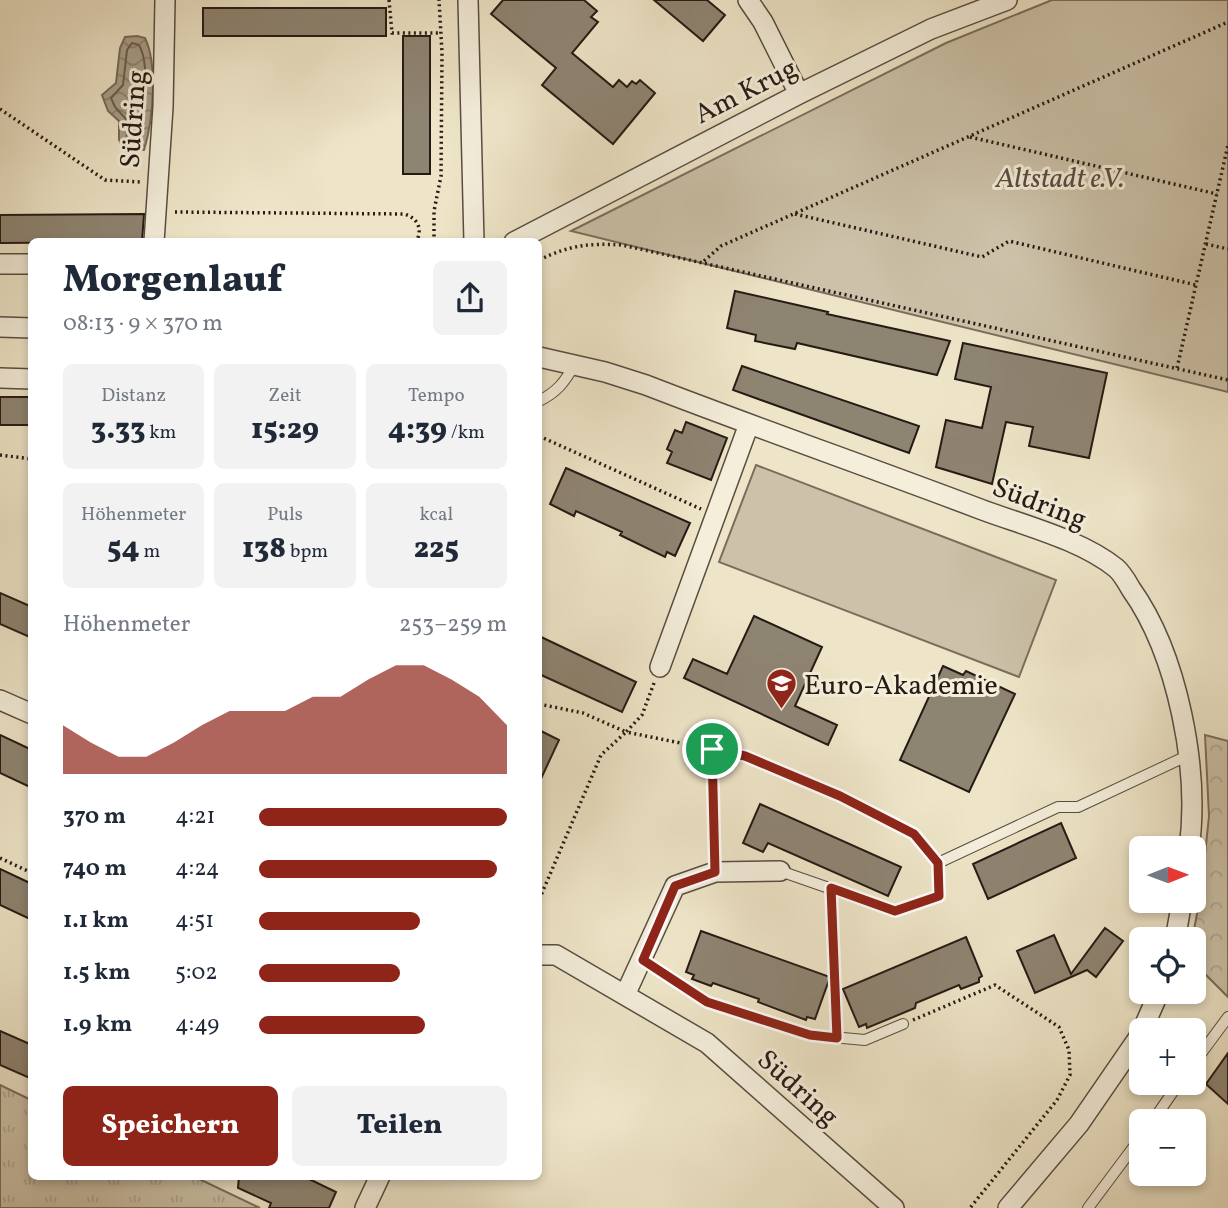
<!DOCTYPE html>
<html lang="de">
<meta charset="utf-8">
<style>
body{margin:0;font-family:Vollkorn,serif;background:#f2f2f3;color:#1f2937;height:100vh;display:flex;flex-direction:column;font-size:26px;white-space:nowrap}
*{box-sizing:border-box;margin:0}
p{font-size:23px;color:#747a83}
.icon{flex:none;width:38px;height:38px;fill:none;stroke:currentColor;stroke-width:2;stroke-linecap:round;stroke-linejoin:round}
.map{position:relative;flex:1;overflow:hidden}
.panel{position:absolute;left:28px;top:238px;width:514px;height:942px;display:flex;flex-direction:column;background:#fff;border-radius:10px;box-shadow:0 4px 10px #0003}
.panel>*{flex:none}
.needle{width:46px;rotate:89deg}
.controls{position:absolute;left:1129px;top:836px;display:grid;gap:14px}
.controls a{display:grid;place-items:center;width:77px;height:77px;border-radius:10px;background:#fff;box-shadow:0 4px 10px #0003;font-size:35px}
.pin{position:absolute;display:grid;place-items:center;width:60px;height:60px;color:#fff;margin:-30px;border:4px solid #fff;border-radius:50%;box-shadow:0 2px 7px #0007}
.round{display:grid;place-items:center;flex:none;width:74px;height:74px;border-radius:10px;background:#f2f2f3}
.head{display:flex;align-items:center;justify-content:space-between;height:119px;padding:0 35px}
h1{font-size:38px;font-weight:800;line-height:52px}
.metrics{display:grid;grid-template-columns:repeat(3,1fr);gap:10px;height:119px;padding:7px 35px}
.metrics div{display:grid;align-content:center;border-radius:10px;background:#f2f2f3;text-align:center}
.metrics b{font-size:30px;font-weight:800}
.metrics small{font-size:19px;font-weight:400}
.metrics p{font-size:19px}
.chart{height:196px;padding:14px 35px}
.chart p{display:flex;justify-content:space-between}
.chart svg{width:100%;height:126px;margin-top:7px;fill:#8f2418;opacity:.7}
.cta{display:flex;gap:14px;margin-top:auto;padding:14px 35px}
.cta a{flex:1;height:80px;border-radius:10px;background:#8f2418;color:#fff;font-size:28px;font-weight:800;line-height:80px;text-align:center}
.cta a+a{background:#f2f2f3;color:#1f2937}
ul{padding:0 35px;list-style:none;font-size:23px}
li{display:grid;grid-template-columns:112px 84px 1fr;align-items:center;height:52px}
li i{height:18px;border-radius:9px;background:#8f2418}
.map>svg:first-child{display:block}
.grass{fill:url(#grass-tufts);stroke:#796e5e;stroke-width:2}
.forest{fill:url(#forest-crowns);stroke:#796e5e;stroke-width:2}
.green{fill:#ccc2a9;stroke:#796e5e;stroke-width:2}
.water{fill:url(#water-waves);stroke:#756a5b;stroke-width:2}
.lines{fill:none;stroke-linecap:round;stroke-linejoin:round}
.shore{stroke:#685d50;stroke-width:2}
.building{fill:#8e8472;stroke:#261a14;stroke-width:2}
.service-casing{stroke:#584d41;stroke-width:12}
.minor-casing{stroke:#584d41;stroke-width:22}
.path{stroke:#261a14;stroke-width:3.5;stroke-dasharray:2 3.5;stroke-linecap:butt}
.service{stroke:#f4eedb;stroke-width:10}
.minor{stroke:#f4eedb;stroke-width:19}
.route-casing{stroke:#fff;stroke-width:14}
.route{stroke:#8f2418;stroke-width:9}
.labels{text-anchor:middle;stroke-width:6;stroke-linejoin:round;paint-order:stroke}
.street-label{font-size:28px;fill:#261a14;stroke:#f4eedb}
.park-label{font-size:28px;font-style:italic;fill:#584c41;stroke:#f4eedb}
.poi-label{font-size:28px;fill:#261a14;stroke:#f4eedb;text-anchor:start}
</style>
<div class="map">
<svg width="1228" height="1208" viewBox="0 0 1228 1208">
<defs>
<pattern id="grass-tufts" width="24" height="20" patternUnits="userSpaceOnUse" patternTransform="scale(1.75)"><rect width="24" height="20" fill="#ccc2a9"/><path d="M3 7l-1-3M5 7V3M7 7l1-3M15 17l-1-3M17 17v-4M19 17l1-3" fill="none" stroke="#afa691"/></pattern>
<pattern id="forest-crowns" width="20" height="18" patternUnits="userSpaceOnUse" patternTransform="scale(1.75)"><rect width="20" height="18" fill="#ccc2a9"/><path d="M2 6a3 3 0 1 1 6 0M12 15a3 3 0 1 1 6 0" fill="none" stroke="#afa691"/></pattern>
<pattern id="water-waves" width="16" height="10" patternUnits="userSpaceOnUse" patternTransform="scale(1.75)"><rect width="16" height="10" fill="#aaa08b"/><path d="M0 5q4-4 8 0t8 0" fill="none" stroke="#8a8270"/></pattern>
</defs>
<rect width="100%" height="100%" fill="#eee5c8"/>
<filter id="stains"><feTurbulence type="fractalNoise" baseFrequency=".00286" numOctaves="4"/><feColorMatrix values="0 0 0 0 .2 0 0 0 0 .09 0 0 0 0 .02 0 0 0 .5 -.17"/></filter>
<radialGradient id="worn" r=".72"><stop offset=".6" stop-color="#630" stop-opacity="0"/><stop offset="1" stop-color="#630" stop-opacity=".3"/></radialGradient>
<path class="grass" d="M 0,1085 L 31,1100 L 32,1176 L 193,1176 L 260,1208 L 0,1208 Z"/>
<path class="forest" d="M 1205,735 L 1228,741 L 1228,997 L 1194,963 L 1192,940 L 1201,893 L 1209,816 Z"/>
<path class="green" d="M 1052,0 L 1228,0 L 1228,392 L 571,231 L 946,43 Z
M 756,465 L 1056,580 L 1019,677 L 719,562 Z"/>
<path class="water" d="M 137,36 L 145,38 C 158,65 153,121 144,150 L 124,149 L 119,140 L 119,121 L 108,111 L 102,95 L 116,83 L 120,48 L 125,37 Z"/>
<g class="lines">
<path class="shore" d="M 132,43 L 139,45 C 151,66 143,112 141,136 L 139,142 L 127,141 L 126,119 L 115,107 L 111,98 L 123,85 L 127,50 Z"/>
</g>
<path class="building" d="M 503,0 L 584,0 L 597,11 L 591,17 L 598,22 L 572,53 L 613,87 L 619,80 L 627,87 L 632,81 L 636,84 L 640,80 L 655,93 L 613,144 L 542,85 L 556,68 L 491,14 Z
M 654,0 L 707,0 L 725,15 L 703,41 Z
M 203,8 L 386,8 L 386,36 L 203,36 Z
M 403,36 L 430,36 L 430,174 L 403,174 Z
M 144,214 L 142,242 L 0,243 L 0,215 Z
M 735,291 L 828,312 L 827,314 L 950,341 L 937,375 L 797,343 L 795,349 L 755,341 L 756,335 L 727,328 Z
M 963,343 L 1107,373 L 1089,458 L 1029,446 L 1033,427 L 1006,422 L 992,484 L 936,467 L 946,420 L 982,428 L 991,387 L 955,379 Z
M 742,366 L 919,426 L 909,453 L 733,390 Z
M 0,397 L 32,397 L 32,425 L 0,425 Z
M 686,422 L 727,438 L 711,480 L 667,463 L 672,452 L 667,449 L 675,430 L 682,433 Z
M 566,468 L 690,523 L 675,556 L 667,552 L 665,557 L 620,535 L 622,532 L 576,511 L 574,516 L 550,504 Z
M 0,593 L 32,607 L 32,638 L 0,624 Z
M 754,616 L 822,647 L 795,706 L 837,725 L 828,745 L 684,678 L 693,659 L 727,674 Z
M 539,636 L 636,682 L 622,712 L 539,674 Z
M 943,666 L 963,675 L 966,671 L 1015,694 L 969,792 L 900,760 Z
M 539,730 L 559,740 L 539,783 Z
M 0,735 L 32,750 L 32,788 L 0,773 Z
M 760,804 L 901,867 L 888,896 L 768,843 L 763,852 L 743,843 Z
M 1061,823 L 1076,858 L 988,899 L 973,864 Z
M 0,869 L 32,884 L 32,920 L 0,905 Z
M 1105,928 L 1123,941 L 1096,977 L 1087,970 L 1035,993 L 1017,951 L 1054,935 L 1071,974 Z
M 701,931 L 830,977 L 815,1019 L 807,1017 L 806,1020 L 758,1002 L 759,999 L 713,983 L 711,986 L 692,979 L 694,975 L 686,972 Z
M 966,937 L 982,976 L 979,978 L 979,982 L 961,989 L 959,985 L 916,1003 L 915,1008 L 867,1028 L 866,1024 L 859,1027 L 843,989 Z
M 0,1031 L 32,1045 L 32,1079 L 0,1065 Z
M 1228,1053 L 1228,1104 L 1206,1084 Z
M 239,1176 L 303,1176 L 336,1192 L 329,1208 L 269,1208 L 271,1203 L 238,1188 Z"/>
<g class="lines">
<defs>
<path id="service" d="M 539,401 C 557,392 565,382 574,365
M 780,871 L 895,911 L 939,896 L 938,863 L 1058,807 L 1078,807 L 1189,755
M 643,960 L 707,1002 L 810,1035 L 865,1040 L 903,1024
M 1194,1063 L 1228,1017
M 1152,1122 L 1179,1083
M 1088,1208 L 1141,1137"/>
<path id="minor" d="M 468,0 L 474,242
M 748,0 L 763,22 L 799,94
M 154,242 L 163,107 L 165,0
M 514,242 L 799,94 L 931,29 L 1007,0
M 0,264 L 32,264
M 0,327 L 32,328
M 539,357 L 605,372 L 646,385 C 757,428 869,467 980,509 C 1022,525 1080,539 1116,568 C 1122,573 1127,582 1131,589 C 1178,655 1200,770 1189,849
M 0,378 L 32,379
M 660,667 L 749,424
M 0,700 L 32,714
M 1175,940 L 1182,901
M 539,955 L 556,955 L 707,1043 L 894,1208
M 626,993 L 675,886 L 715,872 L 780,871
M 1142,1031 L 1159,992
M 365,1208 L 380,1176
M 1008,1208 L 1079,1124 L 1141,1034"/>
</defs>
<use href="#service" class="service-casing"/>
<use href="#minor" class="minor-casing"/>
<path class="path" d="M 389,0 L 392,33 L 440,33
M 0,109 L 105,180 L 140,182
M 970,137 L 1217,194
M 175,212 L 404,214 C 418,218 423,229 416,242
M 795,214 L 982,257 L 1009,241 L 1196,285
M 434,242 L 434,211 L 441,176 L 442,53 L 439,0
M 1206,244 L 1228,249
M 539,260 C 570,245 589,243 622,245 L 1228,380
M 704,261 L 721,246 L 1228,22
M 1177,368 L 1228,145
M 539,436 L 701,509
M 0,455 L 32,459
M 654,683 L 642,715 L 626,732 L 745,756 L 840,796 L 914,834 L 931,854
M 539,704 L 583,713 L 626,732 L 601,755 L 539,900
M 712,749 L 714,856
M 0,858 L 32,873
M 832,904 L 836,1026
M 913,1020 L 995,985 L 1059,1027 L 1069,1050 L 1070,1075 L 1057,1100 L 970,1208"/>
<use href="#service" class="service"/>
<use href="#minor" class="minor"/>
</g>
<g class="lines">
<defs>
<path id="route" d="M 712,749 L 745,756 L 840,796 L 914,834 L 938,863 L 939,896 L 895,911 L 831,888 L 837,1038 L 810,1035 L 707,1002 L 643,960 L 675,886 L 715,872 Z"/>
</defs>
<use href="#route" class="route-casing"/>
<use href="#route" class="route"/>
</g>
<defs>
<symbol id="school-pin" viewBox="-11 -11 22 30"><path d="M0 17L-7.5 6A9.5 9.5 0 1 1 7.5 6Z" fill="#8f2418" stroke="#f4eedb"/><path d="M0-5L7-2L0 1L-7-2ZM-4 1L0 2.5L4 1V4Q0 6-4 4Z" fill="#fff"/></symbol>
</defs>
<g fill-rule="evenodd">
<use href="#school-pin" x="764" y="666" width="35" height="47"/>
</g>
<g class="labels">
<g class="street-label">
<text transform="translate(745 90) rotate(-27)" y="10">Am Krug</text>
<text transform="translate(132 119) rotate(-86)" y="10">Südring</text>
<text transform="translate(1040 502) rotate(21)" y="10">Südring</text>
<text transform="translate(799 1087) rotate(42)" y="10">Südring</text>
</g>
<g class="park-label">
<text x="1060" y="187">Altstadt e.V.</text>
</g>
<g class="poi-label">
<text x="804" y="694">Euro-Akademie</text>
</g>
</g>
<rect width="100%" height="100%" filter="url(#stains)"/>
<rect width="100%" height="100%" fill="url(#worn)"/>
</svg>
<div class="controls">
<a><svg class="needle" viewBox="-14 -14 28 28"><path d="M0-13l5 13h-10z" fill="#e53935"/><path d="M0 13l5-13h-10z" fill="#747a83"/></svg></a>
<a><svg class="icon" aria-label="locate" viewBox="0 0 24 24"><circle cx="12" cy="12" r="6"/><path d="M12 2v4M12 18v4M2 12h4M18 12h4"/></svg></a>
<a>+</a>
<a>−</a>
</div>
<div class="pin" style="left:712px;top:749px;background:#1e9e55"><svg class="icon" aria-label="arrive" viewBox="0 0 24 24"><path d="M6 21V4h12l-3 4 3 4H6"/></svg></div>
<section class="panel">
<div class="head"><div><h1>Morgenlauf</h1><p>08:13 · 9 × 370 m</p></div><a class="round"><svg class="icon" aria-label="share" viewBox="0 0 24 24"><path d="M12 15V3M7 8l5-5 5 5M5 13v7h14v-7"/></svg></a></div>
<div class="metrics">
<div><p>Distanz</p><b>3.33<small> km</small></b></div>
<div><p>Zeit</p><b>15:29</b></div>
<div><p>Tempo</p><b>4:39<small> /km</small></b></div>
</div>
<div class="metrics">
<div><p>Höhenmeter</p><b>54<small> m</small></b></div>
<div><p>Puls</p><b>138<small> bpm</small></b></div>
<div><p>kcal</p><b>225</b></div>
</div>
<div class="chart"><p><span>Höhenmeter</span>253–259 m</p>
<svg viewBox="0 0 160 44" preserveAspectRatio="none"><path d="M0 44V27L10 33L20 38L30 38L40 33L50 27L60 22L70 22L80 22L90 17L100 17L110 11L120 6L130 6L140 11L150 17L160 27V44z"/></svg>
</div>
<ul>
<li><b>370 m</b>4:21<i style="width:100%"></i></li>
<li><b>740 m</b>4:24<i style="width:96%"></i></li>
<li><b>1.1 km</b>4:51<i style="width:65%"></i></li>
<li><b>1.5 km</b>5:02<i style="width:57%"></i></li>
<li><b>1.9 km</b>4:49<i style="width:67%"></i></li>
</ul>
<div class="cta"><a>Speichern</a><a>Teilen</a></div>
</section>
</div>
